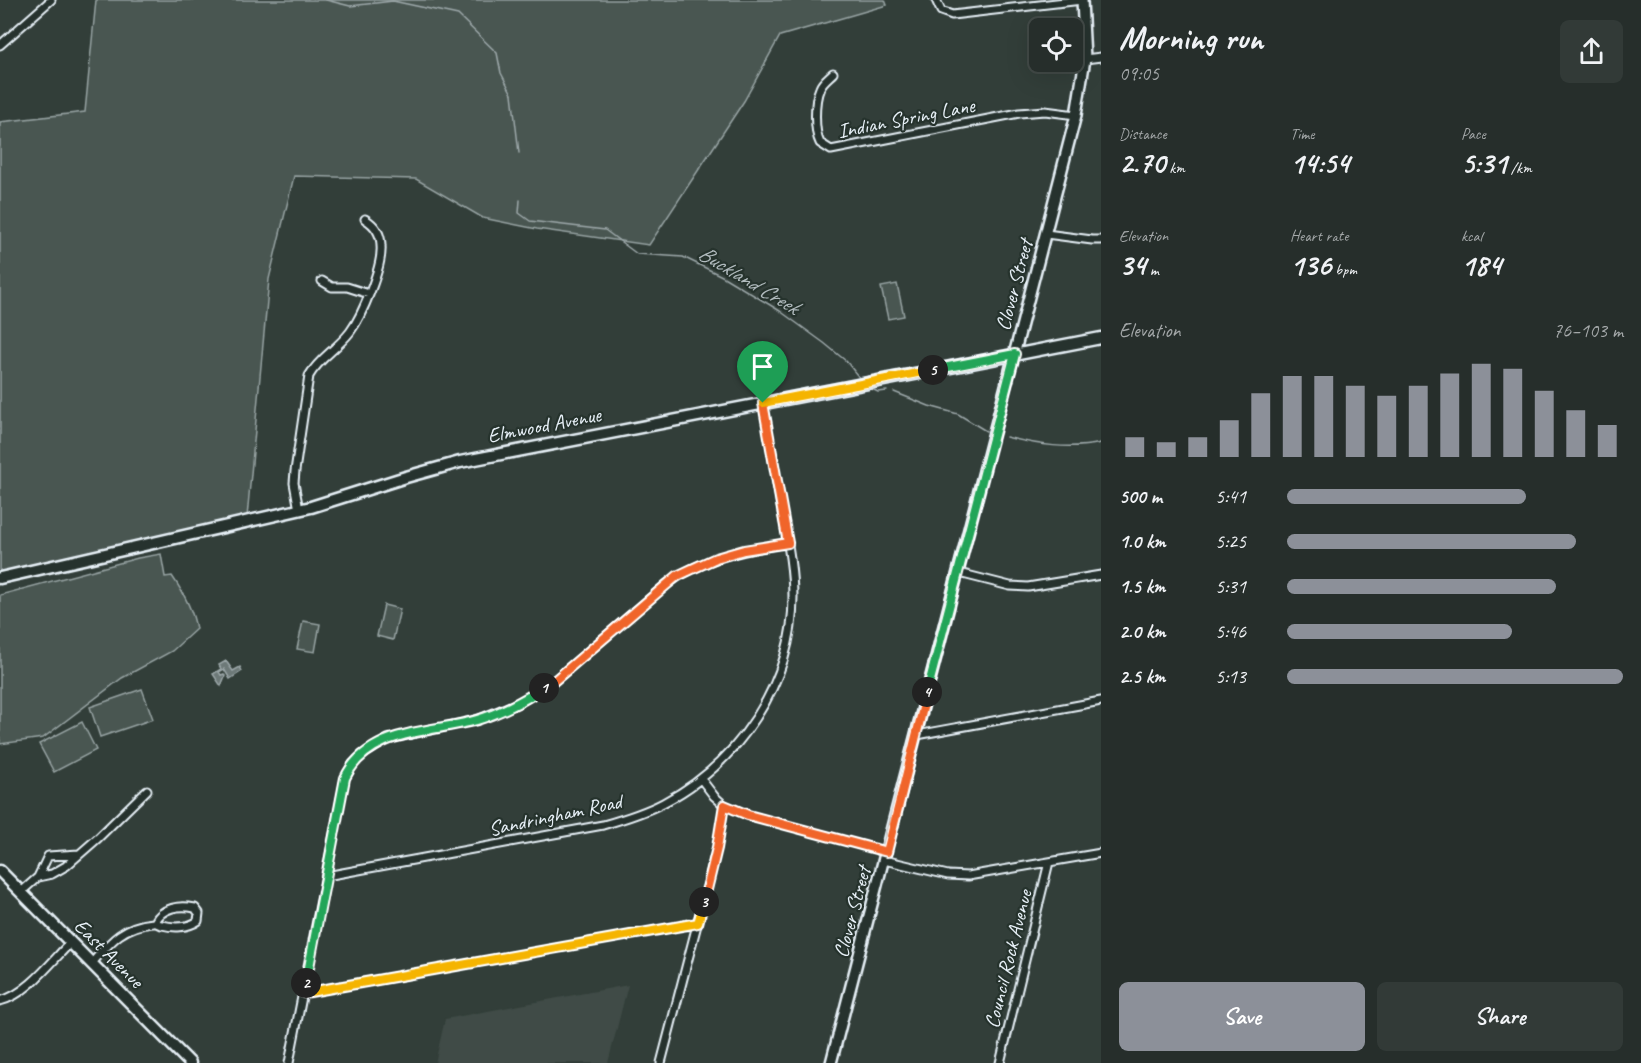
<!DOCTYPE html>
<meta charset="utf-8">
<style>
body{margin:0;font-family:Caveat,sans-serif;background:#323a37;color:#f1f3f6;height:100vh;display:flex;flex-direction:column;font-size:22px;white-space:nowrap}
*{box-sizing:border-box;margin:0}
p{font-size:20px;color:#a4a8a9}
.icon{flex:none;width:33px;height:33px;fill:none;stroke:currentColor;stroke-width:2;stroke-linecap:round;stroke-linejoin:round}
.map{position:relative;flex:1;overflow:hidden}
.sheet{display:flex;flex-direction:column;background:#262e2b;width:540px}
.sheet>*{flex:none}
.tools{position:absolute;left:1029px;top:18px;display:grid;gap:12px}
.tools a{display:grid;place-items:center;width:54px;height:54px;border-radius:9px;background:#262e2b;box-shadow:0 6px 24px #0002,0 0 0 2px #424a47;font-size:30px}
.pin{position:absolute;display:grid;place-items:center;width:51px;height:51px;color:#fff;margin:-62px -26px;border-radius:50% 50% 50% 0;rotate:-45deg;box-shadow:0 0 6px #0007}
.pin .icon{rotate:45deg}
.km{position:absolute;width:30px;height:30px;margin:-15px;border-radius:50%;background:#222;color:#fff;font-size:16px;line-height:30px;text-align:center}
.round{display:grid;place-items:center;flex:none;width:63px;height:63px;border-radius:9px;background:#323a37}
.overview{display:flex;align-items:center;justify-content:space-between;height:102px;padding:0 18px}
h1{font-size:33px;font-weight:700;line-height:45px}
.stats{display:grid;grid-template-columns:repeat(3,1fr);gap:9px;height:102px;padding:6px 18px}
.stats div{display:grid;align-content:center}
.stats b{font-size:30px;font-weight:700}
.stats small{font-size:16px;font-weight:400}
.stats p{font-size:16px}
.chart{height:168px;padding:12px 18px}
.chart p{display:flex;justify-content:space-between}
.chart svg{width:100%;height:108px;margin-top:6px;stroke:#8c9099;stroke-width:6}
.primary-button{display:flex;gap:12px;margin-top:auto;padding:12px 18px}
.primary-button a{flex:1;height:69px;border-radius:9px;background:#8c9099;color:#fff;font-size:24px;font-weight:700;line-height:69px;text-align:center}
.primary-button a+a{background:#323a37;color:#f1f3f6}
ul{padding:0 18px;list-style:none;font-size:20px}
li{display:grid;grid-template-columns:96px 72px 1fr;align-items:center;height:45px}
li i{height:15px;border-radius:8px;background:#8c9099}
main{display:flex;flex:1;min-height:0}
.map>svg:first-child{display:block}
.built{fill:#3f4b46}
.green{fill:#495651;stroke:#98a4a4;stroke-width:1.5}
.water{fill:#6d7978;stroke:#9ea9ab;stroke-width:1.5}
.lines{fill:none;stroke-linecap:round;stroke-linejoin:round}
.stream{stroke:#9ea9ab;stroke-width:1.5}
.minor-casing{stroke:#e8f1f8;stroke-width:11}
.secondary-casing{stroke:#e8f1f8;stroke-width:14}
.primary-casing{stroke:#e8f1f8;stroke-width:15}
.minor{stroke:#26332d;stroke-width:7}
.secondary{stroke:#26332d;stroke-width:9}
.primary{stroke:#26332d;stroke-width:10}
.split-1-casing{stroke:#fff;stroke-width:12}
.split-2-casing{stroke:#fff;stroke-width:12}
.split-3-casing{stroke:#fff;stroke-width:12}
.split-4-casing{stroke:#fff;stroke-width:12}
.split-5-casing{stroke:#fff;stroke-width:12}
.split-6-casing{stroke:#fff;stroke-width:12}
.split-1{stroke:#f0652b;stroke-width:8}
.split-2{stroke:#22a559;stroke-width:8}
.split-3{stroke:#f5b400;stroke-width:8}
.split-4{stroke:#f0652b;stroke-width:8}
.split-5{stroke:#22a559;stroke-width:8}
.split-6{stroke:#f5b400;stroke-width:8}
.labels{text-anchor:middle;stroke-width:4.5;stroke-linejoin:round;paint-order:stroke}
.street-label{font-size:21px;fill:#e8f1f8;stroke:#26332d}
.water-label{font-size:22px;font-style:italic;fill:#b1bbbe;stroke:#26332d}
</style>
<main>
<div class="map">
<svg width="1101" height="1063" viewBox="0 0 1101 1063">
<rect width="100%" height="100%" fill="#323e39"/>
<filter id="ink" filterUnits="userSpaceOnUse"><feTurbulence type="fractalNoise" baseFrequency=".0167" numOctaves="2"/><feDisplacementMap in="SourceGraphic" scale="12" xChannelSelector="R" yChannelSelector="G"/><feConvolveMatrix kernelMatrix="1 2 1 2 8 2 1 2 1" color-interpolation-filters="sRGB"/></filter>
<g filter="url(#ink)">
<path class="built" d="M 628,985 L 608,1063 L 435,1063 L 445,1019 Z"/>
<path class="green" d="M 96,0 L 885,0 L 887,5 L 780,36 L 744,101 L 649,245 L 537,229 L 483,218 L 416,179 L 294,176 L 269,279 L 247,517 L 0,572 L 0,122 L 85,112 Z
M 897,284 L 904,316 L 888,319 L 881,287 Z
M 161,554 L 165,577 L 172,576 C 183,592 193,609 196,629 L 172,651 L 122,678 L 43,738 L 0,744 L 0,595 L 138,558 Z
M 384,605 L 400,609 L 393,640 L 377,636 Z
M 303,621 L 320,624 L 315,652 L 297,649 Z
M 142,689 L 153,719 L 100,737 L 90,707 Z
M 82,722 L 96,750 L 54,772 L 39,744 Z"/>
<path class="water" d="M 226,661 L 233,671 L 240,667 L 242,671 L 230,679 L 224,669 L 219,672 L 221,675 L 224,674 L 225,676 L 221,686 L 213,674 L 221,669 L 219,665 Z"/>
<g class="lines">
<path class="stream" d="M 326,0 L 350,6 L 393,1 L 458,15 L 497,53 L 501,73 L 512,94 L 519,153
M 520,200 L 519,213 L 530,221 L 605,230 L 637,254 L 683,257 L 722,276 L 780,311 L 824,343 L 846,361 L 861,380
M 870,388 L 878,392 L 887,391
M 894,392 L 929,406 L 958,414 L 986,431
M 1006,437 C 1038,445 1069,450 1101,443"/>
<defs>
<path id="minor" d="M 936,0 L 941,11 L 952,15 L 1082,0
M 0,45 L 51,0
M 1085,59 L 1101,57
M 833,73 C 828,78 822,82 820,88 C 814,101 814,131 820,143 L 831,150 L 1019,113 L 1045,111 L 1076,115
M 1046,234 L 1092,240 L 1101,240
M 322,281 L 332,287 L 347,287 L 369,294
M 299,510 L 294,483 L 295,471 L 309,376 C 319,358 337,349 350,332 C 362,316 383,266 381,246 C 381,234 375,225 365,219
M 959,573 L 1010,586 L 1028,587 L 1101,575
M 917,735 L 1101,701
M 701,779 L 714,796 L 724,805 L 748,815 L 887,852
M 884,860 L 948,875 L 968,876 L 1101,853
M 326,876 L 603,825 C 624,819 644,813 663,803 C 738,764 793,683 793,597 C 793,568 787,539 782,511 C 776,475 769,439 763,403
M 38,877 L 48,856 L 79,854
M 21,892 L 38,877 L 52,874 L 66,866 L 98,838 L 147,790
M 92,963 C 110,942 122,926 153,923 C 158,922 156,924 162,925 C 173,928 188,928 198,921 L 199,913 L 195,908 C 180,905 162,907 155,922
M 304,993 L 698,923
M 0,1001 C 27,995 52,961 71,942
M 289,1063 L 345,778 L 353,764 L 362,755 L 388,739 L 477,720 L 520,702 L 554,681 L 667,584 C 704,557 744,550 788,543
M 661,1063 L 717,848 L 724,805
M 1000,1063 L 1049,862"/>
<path id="secondary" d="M 831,1063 L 1076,115 L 1085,59 L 1082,0"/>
<path id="primary" d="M 0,578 L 311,507 L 406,477 L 460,462 L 1101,338
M 0,871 L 190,1063"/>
</defs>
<use href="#minor" class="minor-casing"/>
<use href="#secondary" class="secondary-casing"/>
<use href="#primary" class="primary-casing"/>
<use href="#minor" class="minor"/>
<use href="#secondary" class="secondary"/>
<use href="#primary" class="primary"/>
</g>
</g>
<g class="lines" filter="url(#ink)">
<defs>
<path id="split-1" d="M 544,688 L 554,681 L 677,576 L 716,558 L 744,550 L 788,543 L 763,403"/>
<path id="split-2" d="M 306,983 L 345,778 C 369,728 431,733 477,720 C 501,713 522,701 544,688"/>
<path id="split-3" d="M 306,983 L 304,993 L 698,923 L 704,902"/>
<path id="split-4" d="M 704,902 L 717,848 L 724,805 L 748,815 L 887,852 L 927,692"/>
<path id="split-5" d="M 927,692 L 1015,354 L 933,370"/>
<path id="split-6" d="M 763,403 L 933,370"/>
</defs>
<use href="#split-1" class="split-1-casing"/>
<use href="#split-2" class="split-2-casing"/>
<use href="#split-3" class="split-3-casing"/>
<use href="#split-4" class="split-4-casing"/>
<use href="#split-5" class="split-5-casing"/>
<use href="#split-6" class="split-6-casing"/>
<use href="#split-1" class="split-1"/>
<use href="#split-2" class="split-2"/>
<use href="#split-3" class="split-3"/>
<use href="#split-4" class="split-4"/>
<use href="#split-5" class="split-5"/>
<use href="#split-6" class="split-6"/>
</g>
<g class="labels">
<g class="street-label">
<text transform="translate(906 118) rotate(-11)" y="7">Indian Spring Lane</text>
<text transform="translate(1014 285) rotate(-75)" y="7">Clover Street</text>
<text transform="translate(544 425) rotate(-11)" y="7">Elmwood Avenue</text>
<text transform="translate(555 815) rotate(-12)" y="7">Sandringham Road</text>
<text transform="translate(852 912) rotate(-75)" y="7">Clover Street</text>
<text transform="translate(109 953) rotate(45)" y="7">East Avenue</text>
<text transform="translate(1008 959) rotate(-76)" y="7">Council Rock Avenue</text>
</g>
<g class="water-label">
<text transform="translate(749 279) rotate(31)" y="8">Buckland Creek</text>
</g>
</g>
</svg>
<div class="tools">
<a><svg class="icon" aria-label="locate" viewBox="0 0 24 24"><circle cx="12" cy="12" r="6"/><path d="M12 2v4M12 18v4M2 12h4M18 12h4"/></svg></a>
</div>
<div class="pin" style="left:763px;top:403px;background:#1e9e55"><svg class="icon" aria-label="arrive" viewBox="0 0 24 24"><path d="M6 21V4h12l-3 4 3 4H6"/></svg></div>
<b class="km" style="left:544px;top:688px">1</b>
<b class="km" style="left:306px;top:983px">2</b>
<b class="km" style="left:704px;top:902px">3</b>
<b class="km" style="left:927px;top:692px">4</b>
<b class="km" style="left:933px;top:370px">5</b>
</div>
<section class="sheet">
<div class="overview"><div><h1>Morning run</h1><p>09:05</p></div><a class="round"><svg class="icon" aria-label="share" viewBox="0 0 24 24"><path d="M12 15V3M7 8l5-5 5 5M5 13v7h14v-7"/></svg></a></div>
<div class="stats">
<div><p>Distance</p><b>2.70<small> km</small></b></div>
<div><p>Time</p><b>14:54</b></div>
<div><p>Pace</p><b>5:31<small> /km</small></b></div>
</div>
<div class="stats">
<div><p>Elevation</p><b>34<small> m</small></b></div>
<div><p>Heart rate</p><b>136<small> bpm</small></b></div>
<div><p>kcal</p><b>184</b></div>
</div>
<div class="chart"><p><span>Elevation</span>76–103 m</p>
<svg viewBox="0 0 160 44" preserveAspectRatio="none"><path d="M5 44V36M15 44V38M25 44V36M35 44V29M45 44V18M55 44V11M65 44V11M75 44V15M85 44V19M95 44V15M105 44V10M115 44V6M125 44V8M135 44V17M145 44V25M155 44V31"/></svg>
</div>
<ul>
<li><b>500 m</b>5:41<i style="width:71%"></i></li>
<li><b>1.0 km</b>5:25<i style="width:86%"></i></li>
<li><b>1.5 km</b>5:31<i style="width:80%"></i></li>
<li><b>2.0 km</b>5:46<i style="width:67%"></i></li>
<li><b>2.5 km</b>5:13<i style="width:100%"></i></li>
</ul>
<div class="primary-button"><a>Save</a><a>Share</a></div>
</section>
</main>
